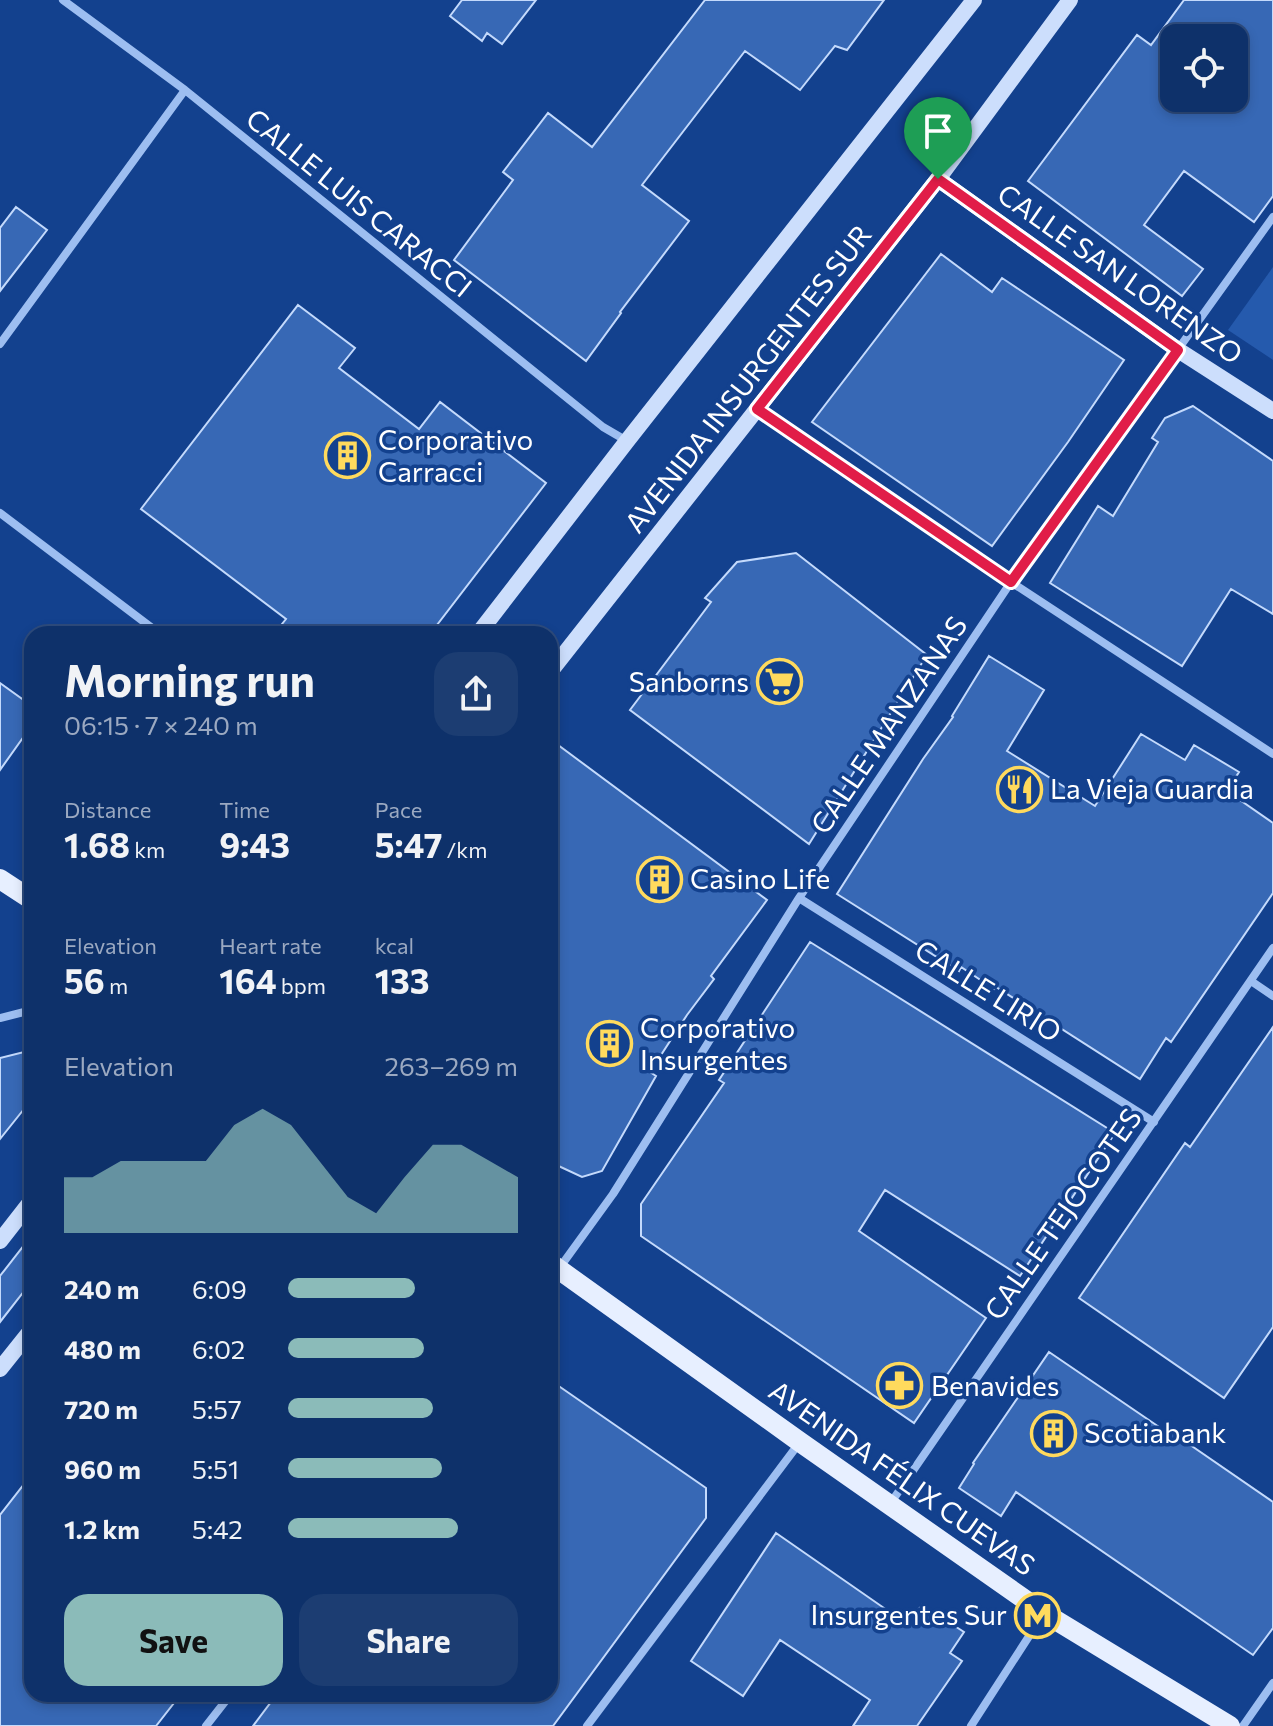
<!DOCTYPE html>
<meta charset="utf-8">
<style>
body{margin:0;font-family:Commissioner,sans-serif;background:#1c3d72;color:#f1f3f6;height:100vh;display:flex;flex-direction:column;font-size:30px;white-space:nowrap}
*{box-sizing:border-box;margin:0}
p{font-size:26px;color:#9ba9c1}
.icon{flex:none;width:44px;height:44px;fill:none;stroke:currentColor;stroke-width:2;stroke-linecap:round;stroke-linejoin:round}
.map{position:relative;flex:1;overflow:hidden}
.drawer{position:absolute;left:24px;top:626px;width:534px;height:1076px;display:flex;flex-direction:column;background:#0e316a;border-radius:24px;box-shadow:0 4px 12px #0003,0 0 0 2px #2e4c7e}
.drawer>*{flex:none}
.tools{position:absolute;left:1160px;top:24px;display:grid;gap:16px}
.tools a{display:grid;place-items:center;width:88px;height:88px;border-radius:16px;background:#0e316a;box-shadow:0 4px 12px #0003,0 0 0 2px #2e4c7e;font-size:40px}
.pin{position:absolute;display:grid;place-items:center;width:68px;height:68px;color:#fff;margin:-82px -34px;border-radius:50% 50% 50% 0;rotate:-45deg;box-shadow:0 0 8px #0007}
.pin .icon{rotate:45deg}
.round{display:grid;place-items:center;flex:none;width:84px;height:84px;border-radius:24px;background:#1c3d72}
.head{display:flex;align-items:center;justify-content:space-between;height:136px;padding:0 40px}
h1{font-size:44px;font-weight:700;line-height:60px}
.metrics{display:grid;grid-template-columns:repeat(3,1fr);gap:12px;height:136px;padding:8px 40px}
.metrics div{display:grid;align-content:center}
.metrics b{font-size:34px;font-weight:700}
.metrics small{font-size:22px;font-weight:400}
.metrics p{font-size:22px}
.chart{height:224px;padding:16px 40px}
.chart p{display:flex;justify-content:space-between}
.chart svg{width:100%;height:144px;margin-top:8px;fill:#8bbbb9;opacity:.7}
.action{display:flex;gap:16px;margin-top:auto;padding:16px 40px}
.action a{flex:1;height:92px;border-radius:24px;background:#8bbbb9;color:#111;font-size:32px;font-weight:700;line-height:92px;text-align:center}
.action a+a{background:#1c3d72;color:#f1f3f6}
ul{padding:0 40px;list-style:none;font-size:26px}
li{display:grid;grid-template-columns:128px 96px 1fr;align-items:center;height:60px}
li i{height:20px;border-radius:10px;background:#8bbbb9}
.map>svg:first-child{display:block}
.green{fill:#255aad}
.building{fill:#3768b5;stroke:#c4dafc;stroke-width:2;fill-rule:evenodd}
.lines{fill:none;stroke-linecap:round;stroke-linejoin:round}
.street{stroke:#9dbef1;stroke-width:8}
.secondary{stroke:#ccdefc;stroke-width:16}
.primary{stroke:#e7efff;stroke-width:20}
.route-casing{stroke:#fff;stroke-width:16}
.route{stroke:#e11d48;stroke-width:10}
.labels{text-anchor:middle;stroke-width:7;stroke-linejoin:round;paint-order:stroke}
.street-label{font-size:28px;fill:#fff;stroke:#13418e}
.poi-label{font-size:28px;fill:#fff;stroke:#13418e;text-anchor:start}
</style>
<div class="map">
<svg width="1273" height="1726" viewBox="0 0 1273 1726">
<rect width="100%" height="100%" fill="#13418e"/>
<path class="green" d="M 1273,267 L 1273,360 L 1228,330 Z"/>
<path class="building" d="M 462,0 L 536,0 L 502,44 L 487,33 L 482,41 L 450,16 Z
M 705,0 L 884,0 L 847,50 L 835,46 L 800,90 L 745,51 L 642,185 L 689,221 L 620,312 L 621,313 L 586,361 L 454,260 L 513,180 L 503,172 L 548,113 L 592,147 Z
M 1184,0 L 1273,0 L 1273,196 L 1254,222 L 1184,171 L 1144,225 L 1203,269 L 1182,296 L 1028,181 L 1137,35 L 1151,45 ZM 1174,38 L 1234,38 L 1234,98 L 1174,98 Z
M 16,207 L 47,230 L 0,291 L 0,228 Z
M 941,254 L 992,292 L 1002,278 L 1124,360 L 1068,442 L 992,546 L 812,422 Z
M 298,305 L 355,348 L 339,368 L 419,429 L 440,402 L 546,483 L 430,634 L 274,634 L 286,619 L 141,509 Z
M 1193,406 L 1273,461 L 1273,614 L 1231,589 L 1182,666 L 1050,583 L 1098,506 L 1113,516 L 1158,442 L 1152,438 L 1165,418 Z
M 796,553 L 927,655 L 809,844 L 630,710 L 711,602 L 705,598 L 737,562 Z
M 989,656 L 1044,690 L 1007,751 L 1095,806 L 1141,734 L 1185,760 L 1194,745 L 1239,772 L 1227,791 L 1273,823 L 1273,893 L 1171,1042 L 1166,1038 L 1140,1079 L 996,987 L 994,989 L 961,967 L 959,971 L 837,894 L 923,759 L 953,717 L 952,716 Z
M 0,683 L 32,706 L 32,725 L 0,770 Z
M 550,739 L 767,900 L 711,976 L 714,979 L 687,1015 L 650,1072 L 656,1076 L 602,1171 L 582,1177 L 550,1162 Z
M 810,942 L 1115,1133 L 1020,1276 L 885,1190 L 859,1231 L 986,1318 L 914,1423 L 641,1236 L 641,1204 L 724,1083 L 719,1080 Z
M 1273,1027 L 1273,1327 L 1224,1398 L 1079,1298 L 1185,1143 L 1190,1147 Z
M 32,1050 L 32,1099 L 0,1139 L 0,1058 Z
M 32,1235 L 32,1281 L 0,1322 L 0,1276 Z
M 1049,1352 L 1165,1431 L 1167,1429 L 1273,1502 L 1273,1628 L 1253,1655 L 1016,1492 L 1001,1516 L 959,1488 L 974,1464 L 973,1463 Z
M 550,1380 L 706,1488 L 706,1518 L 553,1726 L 253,1726 L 277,1694 L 550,1694 Z
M 32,1474 L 32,1694 L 181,1694 L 156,1726 L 0,1726 L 0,1515 Z
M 776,1533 L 907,1624 L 922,1605 L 964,1632 L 950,1653 L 962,1661 L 917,1726 L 853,1726 L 870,1700 L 780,1640 L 743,1696 L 691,1661 Z"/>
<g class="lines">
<path class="street" d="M 63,0 L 185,90 L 603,427 L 627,441
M 0,344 L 185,90
M 757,409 L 1011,582 L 1273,754
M 0,513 L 160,634
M 799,898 L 1154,1122
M 1251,981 L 1273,996
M 0,1018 L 32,1010
M 550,1281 L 613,1194 L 799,898 L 1011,582 L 1273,217
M 890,1504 L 1273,948
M 206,1726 L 231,1694
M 587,1726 L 800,1442
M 971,1726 L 1044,1613
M 1243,1726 L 1273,1683"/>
<path class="secondary" d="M 938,179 L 1178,350 L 1273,411
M 478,634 L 627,441 L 974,0
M 550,672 L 938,179 L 1070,0
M 0,1241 L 32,1200
M 0,1369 L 32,1329"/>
<path class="primary" d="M 0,879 L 32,900
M 550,1263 L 800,1442 L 1044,1613 L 1230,1726"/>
</g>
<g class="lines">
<defs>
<path id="route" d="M 938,179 L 1178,350 L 1011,582 L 757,409 Z"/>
</defs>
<use href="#route" class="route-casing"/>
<use href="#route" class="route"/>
</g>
<defs>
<symbol id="building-ring" viewBox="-11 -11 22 22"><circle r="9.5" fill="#13418e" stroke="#ffda5d" stroke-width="1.5"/><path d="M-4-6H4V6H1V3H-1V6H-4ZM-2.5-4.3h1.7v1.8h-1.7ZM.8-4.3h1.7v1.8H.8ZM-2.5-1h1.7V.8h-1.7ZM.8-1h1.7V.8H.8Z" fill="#ffda5d"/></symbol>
<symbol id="supermarket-ring" viewBox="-11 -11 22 22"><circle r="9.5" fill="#13418e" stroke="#ffda5d" stroke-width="1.5"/><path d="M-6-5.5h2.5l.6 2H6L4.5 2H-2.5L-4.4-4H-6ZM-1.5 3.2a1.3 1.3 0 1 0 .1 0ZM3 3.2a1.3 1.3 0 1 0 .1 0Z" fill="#ffda5d"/></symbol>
<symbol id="restaurant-ring" viewBox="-11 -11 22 22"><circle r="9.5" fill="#13418e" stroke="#ffda5d" stroke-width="1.5"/><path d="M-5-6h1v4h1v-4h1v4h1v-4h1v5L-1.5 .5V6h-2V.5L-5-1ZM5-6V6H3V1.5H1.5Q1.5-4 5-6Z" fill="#ffda5d"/></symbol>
<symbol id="pharmacy-ring" viewBox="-11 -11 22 22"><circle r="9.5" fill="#13418e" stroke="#ffda5d" stroke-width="1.5"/><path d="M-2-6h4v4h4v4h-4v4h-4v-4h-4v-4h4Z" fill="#ffda5d"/></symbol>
<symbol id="metro-ring" viewBox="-11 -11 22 22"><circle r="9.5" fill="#13418e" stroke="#ffda5d" stroke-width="1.5"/><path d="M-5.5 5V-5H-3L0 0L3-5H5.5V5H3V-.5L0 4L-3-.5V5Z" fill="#ffda5d"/></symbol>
</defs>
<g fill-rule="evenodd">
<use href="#building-ring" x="322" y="430" width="51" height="51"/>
<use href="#supermarket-ring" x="754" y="656" width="51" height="51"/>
<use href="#restaurant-ring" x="994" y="764" width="51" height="51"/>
<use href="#building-ring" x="634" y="854" width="51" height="51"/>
<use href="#building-ring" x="584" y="1018" width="51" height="51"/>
<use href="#pharmacy-ring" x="874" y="1360" width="51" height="51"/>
<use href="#building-ring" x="1028" y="1408" width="51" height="51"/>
<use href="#metro-ring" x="1012" y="1590" width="51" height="51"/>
</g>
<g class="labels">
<g class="street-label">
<text transform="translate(359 203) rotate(39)" y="10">CALLE LUIS CARACCI</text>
<text transform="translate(1120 274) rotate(35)" y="10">CALLE SAN LORENZO</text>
<text transform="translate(748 379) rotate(-52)" y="10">AVENIDA INSURGENTES SUR</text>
<text transform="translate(889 725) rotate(-56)" y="10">CALLE MANZANAS</text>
<text transform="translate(988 991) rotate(32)" y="10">CALLE LIRIO</text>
<text transform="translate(1063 1214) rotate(-55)" y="10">CALLE TEJOCOTES</text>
<text transform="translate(902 1478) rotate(35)" y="10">AVENIDA FÉLIX CUEVAS</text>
</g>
<g class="poi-label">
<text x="378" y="450">Corporativo<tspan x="378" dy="32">Carracci</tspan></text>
<text x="749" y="692" text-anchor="end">Sanborns</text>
<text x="1050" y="799">La Vieja Guardia</text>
<text x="690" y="889">Casino Life</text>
<text x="640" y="1038">Corporativo<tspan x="640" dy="32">Insurgentes</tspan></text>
<text x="931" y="1396">Benavides</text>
<text x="1084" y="1443">Scotiabank</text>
<text x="1007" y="1625" text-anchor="end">Insurgentes Sur</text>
</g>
</g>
</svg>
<div class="tools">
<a><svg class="icon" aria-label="locate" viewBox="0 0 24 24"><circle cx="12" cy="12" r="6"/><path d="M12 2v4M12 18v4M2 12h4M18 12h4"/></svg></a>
</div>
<div class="pin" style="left:938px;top:179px;background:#1e9e55"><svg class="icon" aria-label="arrive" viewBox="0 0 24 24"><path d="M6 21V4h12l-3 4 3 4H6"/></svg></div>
<section class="drawer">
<div class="head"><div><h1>Morning run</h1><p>06:15 · 7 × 240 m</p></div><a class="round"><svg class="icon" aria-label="share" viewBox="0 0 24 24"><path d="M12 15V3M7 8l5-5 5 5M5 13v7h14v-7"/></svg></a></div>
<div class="metrics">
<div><p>Distance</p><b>1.68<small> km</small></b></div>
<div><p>Time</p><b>9:43</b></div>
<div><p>Pace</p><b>5:47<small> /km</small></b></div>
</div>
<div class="metrics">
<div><p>Elevation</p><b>56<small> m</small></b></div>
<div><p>Heart rate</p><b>164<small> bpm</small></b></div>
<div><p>kcal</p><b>133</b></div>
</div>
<div class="chart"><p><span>Elevation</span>263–269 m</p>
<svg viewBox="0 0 160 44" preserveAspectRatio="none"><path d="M0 44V27L10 27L20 22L30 22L40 22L50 22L60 11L70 6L80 11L90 22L100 33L110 38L120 27L130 17L140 17L150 22L160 27V44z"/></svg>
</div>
<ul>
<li><b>240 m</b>6:09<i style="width:55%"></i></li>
<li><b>480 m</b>6:02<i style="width:59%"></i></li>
<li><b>720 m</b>5:57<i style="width:63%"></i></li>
<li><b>960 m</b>5:51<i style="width:67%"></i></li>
<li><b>1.2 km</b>5:42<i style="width:74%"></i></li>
</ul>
<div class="action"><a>Save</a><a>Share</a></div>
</section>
</div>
